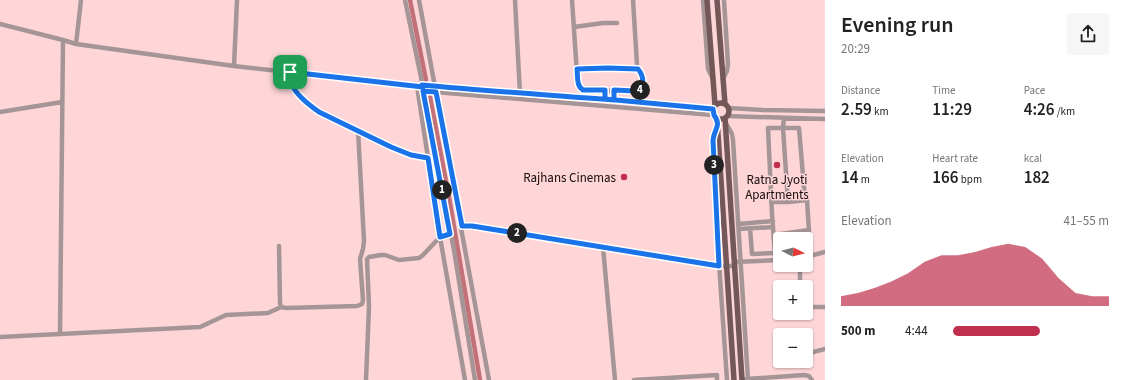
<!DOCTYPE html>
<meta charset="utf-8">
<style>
body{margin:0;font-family:"Source Sans 3",sans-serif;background:#f6f6f6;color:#222;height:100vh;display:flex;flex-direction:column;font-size:15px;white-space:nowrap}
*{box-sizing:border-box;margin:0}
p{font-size:13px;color:#767676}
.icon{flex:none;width:22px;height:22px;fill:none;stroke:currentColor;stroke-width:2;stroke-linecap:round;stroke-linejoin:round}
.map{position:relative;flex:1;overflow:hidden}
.sheet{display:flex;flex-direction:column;background:#fff;width:300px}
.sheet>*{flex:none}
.needle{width:26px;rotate:96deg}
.controls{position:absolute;left:773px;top:232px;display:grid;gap:8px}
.controls a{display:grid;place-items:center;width:40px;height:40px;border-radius:4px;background:#fff;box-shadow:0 1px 3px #0004;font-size:20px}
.pin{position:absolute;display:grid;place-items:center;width:34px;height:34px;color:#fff;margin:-17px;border-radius:8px;box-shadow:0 2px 6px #0006}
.km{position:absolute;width:20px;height:20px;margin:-10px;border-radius:50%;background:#222;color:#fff;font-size:11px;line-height:20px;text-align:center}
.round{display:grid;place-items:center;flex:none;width:42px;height:42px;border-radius:4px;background:#f6f6f6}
.headline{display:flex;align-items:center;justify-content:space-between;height:68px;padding:0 16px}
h1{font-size:22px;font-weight:600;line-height:30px}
.figures{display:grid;grid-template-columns:repeat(3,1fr);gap:6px;height:68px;padding:4px 16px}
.figures div{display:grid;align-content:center}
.figures b{font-size:17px;font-weight:600}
.figures small{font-size:11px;font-weight:400}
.figures p{font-size:11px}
.chart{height:112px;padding:8px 16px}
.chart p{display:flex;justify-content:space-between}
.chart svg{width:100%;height:72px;margin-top:4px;fill:#c02f4d;opacity:.7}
ul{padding:0 16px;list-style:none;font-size:13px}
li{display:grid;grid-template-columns:64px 48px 1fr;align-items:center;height:30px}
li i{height:10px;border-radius:5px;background:#c02f4d}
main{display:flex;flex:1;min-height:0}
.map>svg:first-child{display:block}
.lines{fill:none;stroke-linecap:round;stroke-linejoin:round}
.canal{stroke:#c27179;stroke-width:4.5}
.minor{stroke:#a69596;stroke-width:4.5}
.major{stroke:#735759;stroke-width:5.5}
.route-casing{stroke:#fff;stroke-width:8}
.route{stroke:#1a73e8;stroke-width:5}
.poi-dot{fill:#c02f4d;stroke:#fed6d8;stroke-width:1.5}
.labels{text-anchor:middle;stroke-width:3;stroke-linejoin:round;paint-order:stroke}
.poi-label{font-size:13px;fill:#160a0b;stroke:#fed6d8;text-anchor:end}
</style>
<main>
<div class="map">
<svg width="825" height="380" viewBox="0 0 825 380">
<rect width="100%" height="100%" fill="#fed6d8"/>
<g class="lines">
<path class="canal" d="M 410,0 L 426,80
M 430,97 L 449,197 L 480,380"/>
<path class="minor" d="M 405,0 L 423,87 L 454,250 L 475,380
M 419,0 L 489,380
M 515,0 L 520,94
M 572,0 L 577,74 L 579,86 L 580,89 L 588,90 L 635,91 L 641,89 L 643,82 L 642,77 L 637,65 L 633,0
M 703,0 L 708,69 L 713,79
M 0,24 L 63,40 L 76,44 L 234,66 L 423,87
M 574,27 L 603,23 L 617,23
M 76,44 L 81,0
M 234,66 L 237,0
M 577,69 L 608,68 L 638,69
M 290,72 C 291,87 298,95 310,105 C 323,116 341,122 356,129 C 374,138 392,150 412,155 C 420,157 428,158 436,156
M 723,79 L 727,71 L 728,64 L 724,0
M 422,85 L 485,91 L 565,96 L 713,109
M 417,86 L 440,237 L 465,380
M 423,91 L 713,115
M 728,108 L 763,110 L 825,111
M 0,112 L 62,102
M 727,116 L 825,119
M 784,118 L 783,128 L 788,202 L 807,200 L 810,247
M 726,123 L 732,134 L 733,140 L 748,380
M 718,128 L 714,134 L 713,140 L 720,278 L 727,380
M 771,202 L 788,202
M 738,224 L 773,221
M 461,226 L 471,226 L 603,247 L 615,380
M 750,228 L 752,254 L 775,253 L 772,214 L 768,128 L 799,128 L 805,200
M 739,229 L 773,227
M 774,235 L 809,230
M 279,246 L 280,303 L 281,307 L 286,308 L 357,306 L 362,304 L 363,300 L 360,259 L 363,249 L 364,241 L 358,130
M 603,247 L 719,266 L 735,266
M 806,257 L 825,252
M 735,262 L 780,260
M 800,265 L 800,287
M 806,307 L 825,307
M 60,334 L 63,40
M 0,337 L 200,327 L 226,315 L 268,313 L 281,307
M 806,354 L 825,349
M 746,379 L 804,375 L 809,376 L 812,380
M 366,380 L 369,306 L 367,259 L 369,257 L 381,255 L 385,255 L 399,260 L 419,258 L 423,255 L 440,237 L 450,234
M 634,380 L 717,375 L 717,380"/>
<path class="major" d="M 707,0 L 715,105
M 717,0 L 725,104
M713 111a8 8 0 1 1 16 0a8 8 0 1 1-16 0Z
M 725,118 L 742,380
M 717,119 L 734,380"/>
</g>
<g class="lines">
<defs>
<path id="route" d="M 290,72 C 291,76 291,81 292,85 C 297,96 309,105 319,112 L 391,147 L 411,155 L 428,158 L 440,237 L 450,234 L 423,91 L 436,92 L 462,226 L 472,226 L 719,266 L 713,140 C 714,129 722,126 714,115 L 713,109 L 605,99 L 605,90 L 583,90 C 576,86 578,76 577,69 L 608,68 L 638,69 C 643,75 644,82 641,89 L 635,91 L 614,90 L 614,100 C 550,95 486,91 422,85 L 423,87 L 290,72"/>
</defs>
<use href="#route" class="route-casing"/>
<use href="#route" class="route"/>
</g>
<g class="poi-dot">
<circle cx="777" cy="165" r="4"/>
<circle cx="624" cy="177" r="4"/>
</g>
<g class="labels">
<g class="poi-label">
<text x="616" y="182">Rajhans Cinemas</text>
<text x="777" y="184" text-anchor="middle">Ratna Jyoti<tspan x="777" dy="15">Apartments</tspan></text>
</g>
</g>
</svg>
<div class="controls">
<a><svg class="needle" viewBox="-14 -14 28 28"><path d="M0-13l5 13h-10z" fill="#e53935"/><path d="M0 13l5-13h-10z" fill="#767676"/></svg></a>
<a>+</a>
<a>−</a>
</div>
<div class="pin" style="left:290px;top:72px;background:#1e9e55"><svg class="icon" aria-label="arrive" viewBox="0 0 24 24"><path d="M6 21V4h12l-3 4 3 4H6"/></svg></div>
<b class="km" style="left:442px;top:190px">1</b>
<b class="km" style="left:517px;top:233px">2</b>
<b class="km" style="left:714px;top:165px">3</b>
<b class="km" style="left:640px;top:90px">4</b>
</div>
<section class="sheet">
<div class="headline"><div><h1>Evening run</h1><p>20:29</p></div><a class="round"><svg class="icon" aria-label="share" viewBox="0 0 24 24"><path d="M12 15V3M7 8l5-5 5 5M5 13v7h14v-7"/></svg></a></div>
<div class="figures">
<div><p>Distance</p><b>2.59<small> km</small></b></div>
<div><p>Time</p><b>11:29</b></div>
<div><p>Pace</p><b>4:26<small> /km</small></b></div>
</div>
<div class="figures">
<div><p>Elevation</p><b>14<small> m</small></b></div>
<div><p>Heart rate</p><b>166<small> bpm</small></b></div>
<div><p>kcal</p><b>182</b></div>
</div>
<div class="chart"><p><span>Elevation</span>41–55 m</p>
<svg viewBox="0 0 160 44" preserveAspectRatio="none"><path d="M0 44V38L10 36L20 33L30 29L40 24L50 17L60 13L70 13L80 11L90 8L100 6L110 8L120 15L130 27L140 36L150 38L160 38V44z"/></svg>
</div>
<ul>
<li><b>500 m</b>4:44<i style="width:56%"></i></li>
</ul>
</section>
</main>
